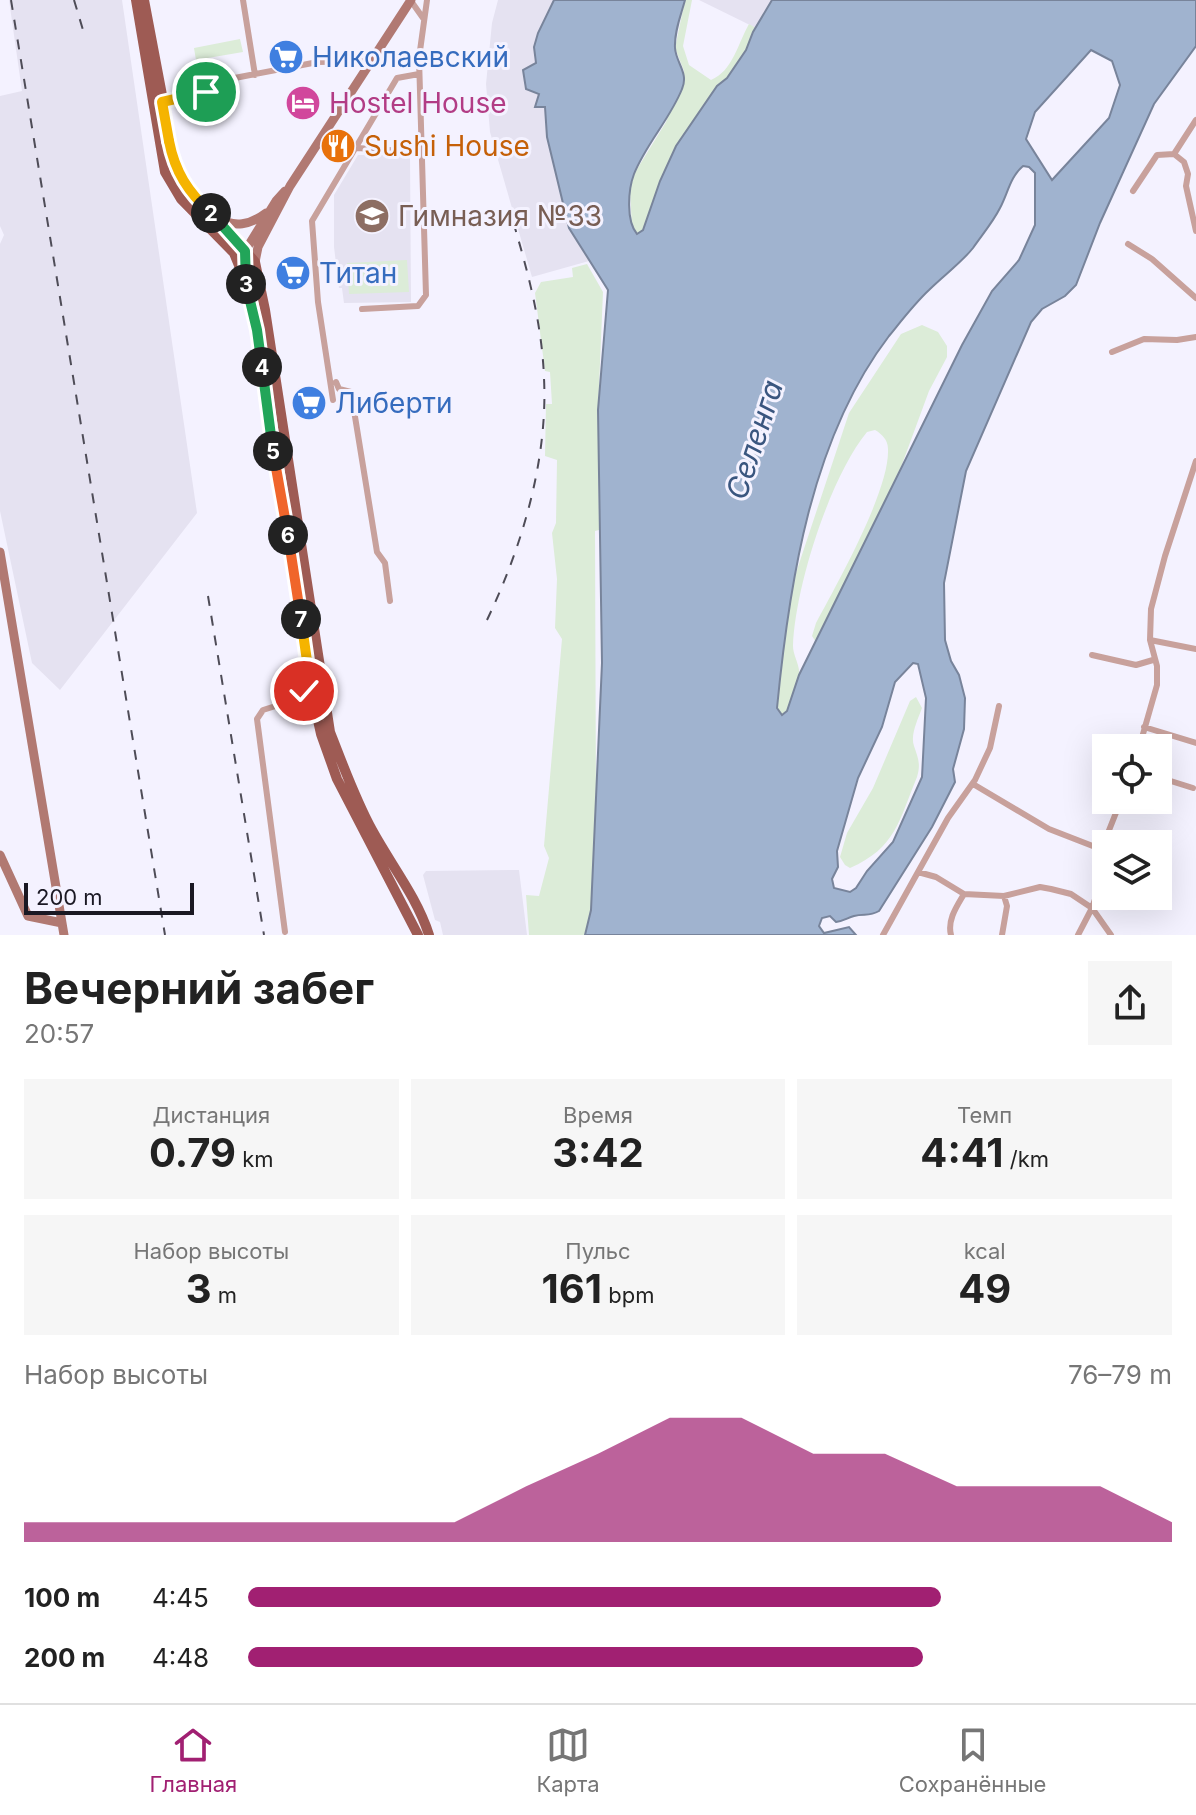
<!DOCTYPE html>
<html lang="ru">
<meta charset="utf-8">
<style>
body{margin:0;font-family:Inter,sans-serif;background:#f6f6f6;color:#222;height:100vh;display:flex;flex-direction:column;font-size:30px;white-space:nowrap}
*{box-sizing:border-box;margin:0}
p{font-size:26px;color:#767676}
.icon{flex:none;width:44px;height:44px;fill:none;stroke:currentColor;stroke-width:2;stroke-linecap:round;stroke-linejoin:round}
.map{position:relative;height:935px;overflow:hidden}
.panel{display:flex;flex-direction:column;background:#fff;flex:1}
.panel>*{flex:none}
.buttons{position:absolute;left:1092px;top:734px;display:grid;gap:16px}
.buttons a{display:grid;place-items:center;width:80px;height:80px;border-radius:0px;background:#fff;box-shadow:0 8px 32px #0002;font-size:40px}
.scale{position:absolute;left:24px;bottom:20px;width:170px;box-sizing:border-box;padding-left:8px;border:4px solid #1a1823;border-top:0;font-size:22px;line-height:28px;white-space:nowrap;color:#1a1823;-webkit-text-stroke:6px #f4f2ff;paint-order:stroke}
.pin{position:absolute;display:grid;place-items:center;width:68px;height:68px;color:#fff;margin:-34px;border:4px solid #fff;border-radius:50%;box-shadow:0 2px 8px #0007}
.km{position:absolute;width:40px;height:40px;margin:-20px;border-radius:50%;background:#222;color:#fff;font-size:22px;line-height:40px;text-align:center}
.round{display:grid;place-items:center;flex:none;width:84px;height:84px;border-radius:0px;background:#f6f6f6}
.headline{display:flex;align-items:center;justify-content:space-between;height:136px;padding:0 24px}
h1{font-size:44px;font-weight:700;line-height:60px}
.metrics{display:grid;grid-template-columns:repeat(3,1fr);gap:12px;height:136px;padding:8px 24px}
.metrics div{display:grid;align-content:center;border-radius:0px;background:#f6f6f6;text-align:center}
.metrics b{font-size:40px;font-weight:700}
.metrics small{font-size:22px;font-weight:400}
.metrics p{font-size:22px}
.chart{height:224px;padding:16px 24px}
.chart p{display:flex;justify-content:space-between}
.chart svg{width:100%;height:144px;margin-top:8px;fill:#a12072;opacity:.7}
ul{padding:0 24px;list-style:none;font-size:26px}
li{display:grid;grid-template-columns:128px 96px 1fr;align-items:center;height:60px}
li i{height:20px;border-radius:10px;background:#a12072}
.tab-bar{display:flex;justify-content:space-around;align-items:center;height:112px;border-top:2px solid #e0e0e0;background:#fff;font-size:22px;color:#767676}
.tab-bar a{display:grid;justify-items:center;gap:4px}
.tab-bar .active{color:#a12072}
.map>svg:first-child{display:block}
.built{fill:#e5e2f1}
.green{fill:#dcecd8}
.water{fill:#a0b3cf;stroke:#78849b;stroke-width:2;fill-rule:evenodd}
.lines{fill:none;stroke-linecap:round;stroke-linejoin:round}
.street{stroke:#c8a19c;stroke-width:6}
.secondary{stroke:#b17972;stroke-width:9}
.primary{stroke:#9e5b54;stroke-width:10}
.rail{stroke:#4e4c57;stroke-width:2;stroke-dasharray:10 10;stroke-linecap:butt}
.split-1-casing{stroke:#fff;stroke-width:16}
.split-2-casing{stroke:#fff;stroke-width:16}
.split-3-casing{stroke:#fff;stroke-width:16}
.split-4-casing{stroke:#fff;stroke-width:16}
.split-5-casing{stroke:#fff;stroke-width:16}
.split-6-casing{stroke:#fff;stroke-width:16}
.split-7-casing{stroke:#fff;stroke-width:16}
.split-8-casing{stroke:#fff;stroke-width:16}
.split-1{stroke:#f5b400;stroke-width:10}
.split-2{stroke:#f5b400;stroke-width:10}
.split-3{stroke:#22a559;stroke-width:10}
.split-4{stroke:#22a559;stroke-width:10}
.split-5{stroke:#22a559;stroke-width:10}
.split-6{stroke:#f0652b;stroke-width:10}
.split-7{stroke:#f0652b;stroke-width:10}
.split-8{stroke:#f5b400;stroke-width:10}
.labels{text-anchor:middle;stroke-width:6;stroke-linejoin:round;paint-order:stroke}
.shop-label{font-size:28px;fill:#366cbe;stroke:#f4f2ff;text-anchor:start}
.hotel-label{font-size:28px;fill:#b23c85;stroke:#f4f2ff;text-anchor:start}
.food-label{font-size:28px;fill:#c56008;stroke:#f4f2ff;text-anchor:start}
.education-label{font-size:28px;fill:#785e54;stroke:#f4f2ff;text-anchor:start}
.water-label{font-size:30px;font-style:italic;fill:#3a567f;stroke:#f4f2ff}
</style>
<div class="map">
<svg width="1196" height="935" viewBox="0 0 1196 935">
<rect width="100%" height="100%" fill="#f4f2ff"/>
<path class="built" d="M 9,0 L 122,0 L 197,513 L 60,690 L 32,663 L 0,511 L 0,244 L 4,235 L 0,226 L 0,96 L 22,91 Z
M 498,0 L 554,0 L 534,47 L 535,63 L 523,70 L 525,88 L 540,94 L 538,101 L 545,107 L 547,138 L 569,228 L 589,261 L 532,277 L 490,132 L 486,84 L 492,23 Z
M 699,0 L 772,0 L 756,28 Z
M 358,155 L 410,155 L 411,302 L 344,303 L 342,288 L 339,288 L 334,247 L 334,195 Z
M 519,870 L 527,935 L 443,935 L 440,922 L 435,920 L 423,875 L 426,871 Z"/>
<path class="green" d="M 685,0 L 692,0 L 683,46 L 689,65 L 711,80 C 733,71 738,43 749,24 L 756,28 L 746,50 L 727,78 L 717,86 L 676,146 L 660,181 L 643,230 L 636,234 L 632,228 L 630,191 L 634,174 L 666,122 L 684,71 L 675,48 Z
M 240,39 L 243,52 L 196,60 L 194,48 Z
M 407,260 L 409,292 L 349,294 L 347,263 Z
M 587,264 L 603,292 L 598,410 L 599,530 L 595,531 L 596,811 L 591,910 L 585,935 L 529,935 L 526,895 L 539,896 L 549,858 L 544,846 L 562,639 L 555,628 L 557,579 L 552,533 L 556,523 L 557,460 L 545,456 L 546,404 L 552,404 L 550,372 L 545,371 L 535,293 L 541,282 L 573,277 L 572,268 Z
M 922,325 L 938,332 L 947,346 L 947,357 L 929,391 L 901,467 L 816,642 L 812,636 L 816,623 C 837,584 890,490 888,449 C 888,440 882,434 875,430 L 867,432 C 830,477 795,587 793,646 C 793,654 798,662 799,670 C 800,683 791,699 787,711 L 782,715 L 777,708 L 785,623 L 793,582 L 849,413 L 901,334 Z
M 916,697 L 922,708 C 918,719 910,735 914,746 C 918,758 921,764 917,777 C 899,820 896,848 850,868 L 845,865 L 840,857 L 847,833 L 873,788 L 910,701 Z"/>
<path class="water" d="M 554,0 L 685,0 C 681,15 674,32 675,48 C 676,63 689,73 682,89 C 670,119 646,144 634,174 C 628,190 626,221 637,234 L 643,230 L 660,181 L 676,146 L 717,86 L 727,78 L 746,50 L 753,32 L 772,0 L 1196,0 L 1196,46 L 1154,104 L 1100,223 L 1076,285 L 1065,296 L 1042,309 L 1031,322 L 966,471 L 944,583 L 945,640 L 951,661 L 959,675 L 965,698 L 964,729 L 953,769 L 955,782 L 932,827 L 879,911 C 869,917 864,913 854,916 C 847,918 844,921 836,922 L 830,916 L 822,918 L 819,926 L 824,933 L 849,927 L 856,935 L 585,935 L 591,910 L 602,663 L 598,410 L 608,290 L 569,228 L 547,137 L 545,107 L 535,107 L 539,94 L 526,89 L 523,70 L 536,63 L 534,47 L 538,33 ZM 1091,50 L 1112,61 L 1120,85 L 1109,118 L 1052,180 L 1026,139 L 1035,112 ZM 1023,166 L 1029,167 L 1035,173 L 1035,225 L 1019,260 L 992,291 L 962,345 L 799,675 L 787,711 L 782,715 L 777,708 C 789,584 811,438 889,336 C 902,320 915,303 929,290 C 943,276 961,263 973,248 C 982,235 993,222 1000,208 C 1008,193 1010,177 1023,166 ZM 913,663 L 918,664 L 926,698 L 922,777 L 893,842 L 867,871 L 856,888 L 850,892 L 834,888 L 832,879 L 838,867 L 837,851 L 858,778 L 882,727 L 895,682 Z"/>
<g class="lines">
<path class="street" d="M 243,0 L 255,75
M 411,1 L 423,18
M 162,102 L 206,92 L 214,82 L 318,62 L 371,61
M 1196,120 L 1174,154 L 1184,162 L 1188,174 L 1186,186 L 1196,231
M 357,148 L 419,152
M 1133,191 L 1157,155 L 1174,154
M 1128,244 L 1152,259 L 1196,298
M 362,309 L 418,306 L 426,295 L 419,58 L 427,0
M 1112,352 L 1144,339 L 1177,340 L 1196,337
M 336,382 L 339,389 L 351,392 L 377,552 L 385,563 L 390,601
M 333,400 L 318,302 L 312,221 L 397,78 L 419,74
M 1150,640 L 1196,649
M 1092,655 L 1136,665 L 1153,660
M 1144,727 L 1196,743
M 1139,748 L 1157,685 L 1157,666 L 1150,640 L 1151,609 L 1165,556 L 1196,461
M 1158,777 L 1193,788
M 973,784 L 1049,829 L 1103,850
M 918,872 L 936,877 L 964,894
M 1092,908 L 1111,935
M 285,932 L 257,719 L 263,710 L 285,703 L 297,693 L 311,689
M 883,935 L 948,818 L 975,780 L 990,748 L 999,706
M 951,935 C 947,920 957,906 964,894 L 1004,896 L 1040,887 L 1051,889 L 1071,894 L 1092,908 L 1102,879 L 1104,843 L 1121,800
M 1002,935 L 1007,906 L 1004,896
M 1078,935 L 1092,908"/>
<path class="secondary" d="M 217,218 C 235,228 250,225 266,213
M 234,253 L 255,262 L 258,247 L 290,186 L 411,0
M 245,256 L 245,251 L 276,201 L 285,191
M 0,552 L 64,935
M 0,855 L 28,916 L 62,923"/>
<path class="primary" d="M 136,0 L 165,172 L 181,199 L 234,253 L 245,280 L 257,330 L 270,435 L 311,689 L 321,734 L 337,779 L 418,935
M 144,0 L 176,169 L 195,199 L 233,236 L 255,262 L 265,310 L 330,732 C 343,765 355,799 372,830 C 391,865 417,897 429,935"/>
<path class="rail" d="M 11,0 L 165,935
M 74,0 L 83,30
M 208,596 L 264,935
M 487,620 C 522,547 548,460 544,378 C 542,321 526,265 510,211"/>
</g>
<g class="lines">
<defs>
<path id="split-1" d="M 169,141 L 162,102 L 206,92"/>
<path id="split-2" d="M 169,141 C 175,172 188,192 211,213"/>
<path id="split-3" d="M 211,213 L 245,251 L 246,284"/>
<path id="split-4" d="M 246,284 L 257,330 L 262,367"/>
<path id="split-5" d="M 262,367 L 273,451"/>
<path id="split-6" d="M 273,451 L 288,535"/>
<path id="split-7" d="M 288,535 L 301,619"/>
<path id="split-8" d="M 301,619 L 311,689 L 304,691"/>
</defs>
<use href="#split-1" class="split-1-casing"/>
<use href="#split-2" class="split-2-casing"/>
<use href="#split-3" class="split-3-casing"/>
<use href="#split-4" class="split-4-casing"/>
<use href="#split-5" class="split-5-casing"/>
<use href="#split-6" class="split-6-casing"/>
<use href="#split-7" class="split-7-casing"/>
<use href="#split-8" class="split-8-casing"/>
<use href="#split-1" class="split-1"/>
<use href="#split-2" class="split-2"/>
<use href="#split-3" class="split-3"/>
<use href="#split-4" class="split-4"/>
<use href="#split-5" class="split-5"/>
<use href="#split-6" class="split-6"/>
<use href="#split-7" class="split-7"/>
<use href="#split-8" class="split-8"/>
</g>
<defs>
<symbol id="supermarket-disc" viewBox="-11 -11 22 22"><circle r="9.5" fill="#3f7fe0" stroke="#f4f2ff"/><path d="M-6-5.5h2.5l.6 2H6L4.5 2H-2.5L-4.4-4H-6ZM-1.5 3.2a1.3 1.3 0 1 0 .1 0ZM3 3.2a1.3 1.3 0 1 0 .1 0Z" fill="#fff"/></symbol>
<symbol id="hotel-disc" viewBox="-11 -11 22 22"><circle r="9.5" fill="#d1479c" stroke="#f4f2ff"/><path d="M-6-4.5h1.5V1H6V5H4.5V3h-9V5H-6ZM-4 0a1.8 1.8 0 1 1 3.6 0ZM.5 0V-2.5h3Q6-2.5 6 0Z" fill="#fff"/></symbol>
<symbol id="restaurant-disc" viewBox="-11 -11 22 22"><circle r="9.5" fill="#e8710a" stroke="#f4f2ff"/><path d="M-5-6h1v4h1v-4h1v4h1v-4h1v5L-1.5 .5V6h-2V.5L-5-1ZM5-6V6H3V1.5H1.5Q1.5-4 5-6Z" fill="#fff"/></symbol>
<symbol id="school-disc" viewBox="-11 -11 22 22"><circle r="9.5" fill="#8d6e63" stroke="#f4f2ff"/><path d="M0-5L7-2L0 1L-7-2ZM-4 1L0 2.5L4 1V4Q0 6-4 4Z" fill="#fff"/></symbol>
</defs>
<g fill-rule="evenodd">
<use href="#supermarket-disc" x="266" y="37" width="40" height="40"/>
<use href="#hotel-disc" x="283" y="83" width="40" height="40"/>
<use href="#restaurant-disc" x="318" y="126" width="40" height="40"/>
<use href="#school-disc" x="352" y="196" width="40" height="40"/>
<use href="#supermarket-disc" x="273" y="253" width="40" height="40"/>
<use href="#supermarket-disc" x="289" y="383" width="40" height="40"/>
</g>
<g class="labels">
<g class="shop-label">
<text x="312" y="67">Николаевский</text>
<text x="319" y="283">Титан</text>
<text x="335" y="413">Либерти</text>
</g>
<g class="hotel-label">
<text x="329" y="113">Hostel House</text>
</g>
<g class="food-label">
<text x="364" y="156">Sushi House</text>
</g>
<g class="education-label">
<text x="398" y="226">Гимназия №33</text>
</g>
<g class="water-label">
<text transform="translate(755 440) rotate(-72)" y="10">Селенга</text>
</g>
</g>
</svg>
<div class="buttons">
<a><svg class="icon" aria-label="locate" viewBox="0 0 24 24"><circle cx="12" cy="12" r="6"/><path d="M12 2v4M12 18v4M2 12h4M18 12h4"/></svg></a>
<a><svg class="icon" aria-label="layers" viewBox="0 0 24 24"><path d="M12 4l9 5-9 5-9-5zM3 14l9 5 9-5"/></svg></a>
</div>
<div class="scale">200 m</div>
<div class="pin" style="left:206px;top:92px;background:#1e9e55"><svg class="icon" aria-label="arrive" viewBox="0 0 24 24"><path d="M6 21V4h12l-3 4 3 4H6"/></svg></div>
<div class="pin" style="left:304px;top:691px;background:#d93025"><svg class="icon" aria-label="check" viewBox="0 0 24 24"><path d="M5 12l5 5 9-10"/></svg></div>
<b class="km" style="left:211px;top:213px">2</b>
<b class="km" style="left:246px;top:284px">3</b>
<b class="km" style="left:262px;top:367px">4</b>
<b class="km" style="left:273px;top:451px">5</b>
<b class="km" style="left:288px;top:535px">6</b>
<b class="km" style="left:301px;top:619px">7</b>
</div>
<section class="panel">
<div class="headline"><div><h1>Вечерний забег</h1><p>20:57</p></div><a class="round"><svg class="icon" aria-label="share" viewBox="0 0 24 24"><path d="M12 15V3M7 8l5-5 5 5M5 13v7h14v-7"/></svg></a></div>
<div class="metrics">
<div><p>Дистанция</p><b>0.79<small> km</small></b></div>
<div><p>Время</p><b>3:42</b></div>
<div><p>Темп</p><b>4:41<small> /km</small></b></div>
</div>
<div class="metrics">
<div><p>Набор высоты</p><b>3<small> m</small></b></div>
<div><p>Пульс</p><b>161<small> bpm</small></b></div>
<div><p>kcal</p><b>49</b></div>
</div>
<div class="chart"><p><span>Набор высоты</span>76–79 m</p>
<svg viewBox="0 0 160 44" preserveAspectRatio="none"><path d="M0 44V38L10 38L20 38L30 38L40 38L50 38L60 38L70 27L80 17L90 6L100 6L110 17L120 17L130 27L140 27L150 27L160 38V44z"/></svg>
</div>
<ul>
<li><b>100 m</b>4:45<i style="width:75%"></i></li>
<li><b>200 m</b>4:48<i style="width:73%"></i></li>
</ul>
</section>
<nav class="tab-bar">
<a class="active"><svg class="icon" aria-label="home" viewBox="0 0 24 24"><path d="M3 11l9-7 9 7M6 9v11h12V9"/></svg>Главная</a>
<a><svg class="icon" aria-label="map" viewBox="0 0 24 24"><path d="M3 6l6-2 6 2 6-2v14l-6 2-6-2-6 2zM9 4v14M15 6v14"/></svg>Карта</a>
<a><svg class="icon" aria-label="saved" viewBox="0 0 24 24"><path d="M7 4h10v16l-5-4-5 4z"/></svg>Сохранённые</a>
</nav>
